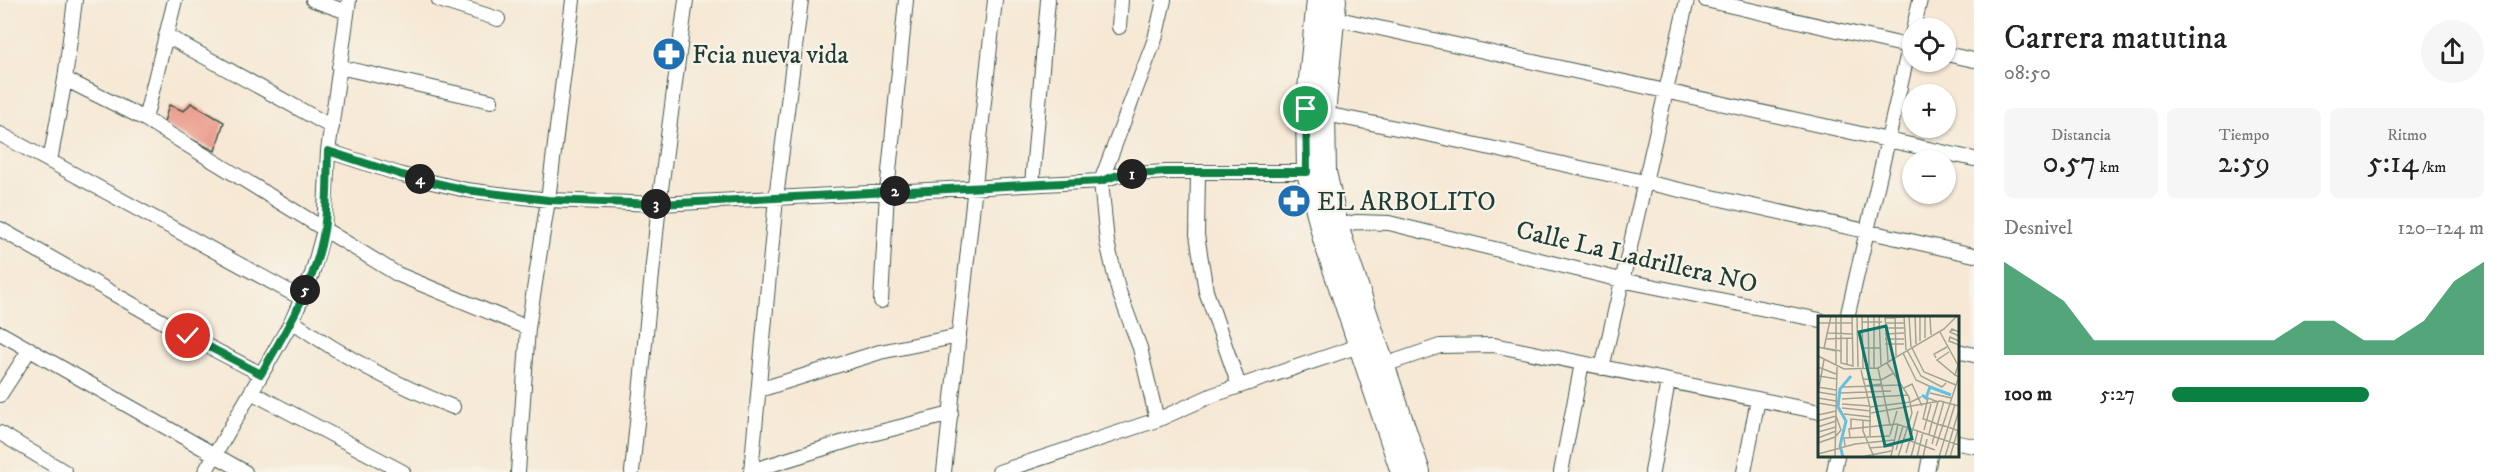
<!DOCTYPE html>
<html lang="es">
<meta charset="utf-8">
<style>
body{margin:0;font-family:"IM FELL DW Pica",serif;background:#f6f6f6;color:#222;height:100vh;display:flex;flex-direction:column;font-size:22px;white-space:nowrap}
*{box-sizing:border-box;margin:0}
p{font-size:20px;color:#767676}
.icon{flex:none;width:33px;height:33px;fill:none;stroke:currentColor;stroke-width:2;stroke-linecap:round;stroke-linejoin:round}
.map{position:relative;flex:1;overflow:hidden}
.sheet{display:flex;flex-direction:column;background:#fff;width:540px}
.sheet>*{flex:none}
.controls{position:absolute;left:1902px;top:18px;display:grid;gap:12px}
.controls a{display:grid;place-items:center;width:54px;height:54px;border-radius:50%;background:#fff;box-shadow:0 2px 4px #0004;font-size:30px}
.pin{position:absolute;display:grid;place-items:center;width:51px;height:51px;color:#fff;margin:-26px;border:3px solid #fff;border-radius:50%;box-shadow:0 2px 6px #0007}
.km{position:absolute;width:30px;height:30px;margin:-15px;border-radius:50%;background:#222;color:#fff;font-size:16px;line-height:30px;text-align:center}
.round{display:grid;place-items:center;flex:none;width:63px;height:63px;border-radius:32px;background:#f6f6f6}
.summary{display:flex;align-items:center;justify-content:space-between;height:102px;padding:0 30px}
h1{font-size:33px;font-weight:600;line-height:45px}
.figures{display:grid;grid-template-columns:repeat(3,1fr);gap:9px;height:102px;padding:6px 30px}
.figures div{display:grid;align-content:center;border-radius:9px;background:#f6f6f6;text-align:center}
.figures b{font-size:30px;font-weight:600}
.figures small{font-size:16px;font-weight:400}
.figures p{font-size:16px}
.chart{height:168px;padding:12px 30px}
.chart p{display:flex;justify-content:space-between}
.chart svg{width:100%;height:108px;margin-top:6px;fill:#0b8043;opacity:.7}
ul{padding:0 30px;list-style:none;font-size:20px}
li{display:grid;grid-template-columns:96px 72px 1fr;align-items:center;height:45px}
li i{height:15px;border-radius:8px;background:#0b8043}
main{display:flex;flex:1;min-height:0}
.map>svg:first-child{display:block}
.building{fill:#eba091}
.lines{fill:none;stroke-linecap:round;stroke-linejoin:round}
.street-casing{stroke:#3f574c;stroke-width:16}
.secondary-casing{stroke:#3f574c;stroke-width:22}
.street{stroke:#fff;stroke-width:14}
.secondary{stroke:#fff;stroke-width:20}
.route-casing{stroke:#fff;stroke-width:12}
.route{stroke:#0b8043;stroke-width:8}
.labels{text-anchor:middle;stroke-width:4.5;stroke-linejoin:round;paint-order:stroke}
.poi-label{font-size:26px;fill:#1f3d34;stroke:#f7f3e8;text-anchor:start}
.street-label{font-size:26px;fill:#1f3d34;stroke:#f7f3e8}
.inset-river{fill:none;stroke:#63c0e1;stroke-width:3}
.inset-road{fill:none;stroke:#a0a494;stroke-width:1.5}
.view{fill:#0f766e;fill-opacity:0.15;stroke:#0f766e;stroke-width:3}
.inset-edge{fill:none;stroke:#1f3d34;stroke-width:3}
</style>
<main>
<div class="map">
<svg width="1974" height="472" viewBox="0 0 1974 472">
<rect width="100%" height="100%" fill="#f7f3e8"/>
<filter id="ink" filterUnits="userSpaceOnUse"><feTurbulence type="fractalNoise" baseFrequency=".0167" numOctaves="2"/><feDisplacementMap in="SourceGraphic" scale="12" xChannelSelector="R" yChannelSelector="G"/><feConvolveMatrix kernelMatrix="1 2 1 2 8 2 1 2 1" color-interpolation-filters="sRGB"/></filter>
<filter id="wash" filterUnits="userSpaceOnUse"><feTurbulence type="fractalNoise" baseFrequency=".008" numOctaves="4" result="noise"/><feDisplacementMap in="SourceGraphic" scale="24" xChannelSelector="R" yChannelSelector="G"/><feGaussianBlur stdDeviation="1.35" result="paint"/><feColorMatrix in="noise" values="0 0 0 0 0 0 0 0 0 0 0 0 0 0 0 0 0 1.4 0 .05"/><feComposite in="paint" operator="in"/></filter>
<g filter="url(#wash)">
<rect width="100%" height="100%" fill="#f6e8d4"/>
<g id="blocks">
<path class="building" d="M 191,103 L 224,122 L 215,151 L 163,125 L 169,105 L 184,111 Z"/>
</g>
</g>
<g filter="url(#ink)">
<use href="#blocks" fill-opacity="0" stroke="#3f574c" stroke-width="1.5"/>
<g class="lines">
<defs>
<path id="street" d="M 313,0 L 347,12
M 439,0 L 498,19
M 1706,0 L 1912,47
M 1334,18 L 1974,159
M 1119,27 L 1121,0
M 167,36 L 332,127
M 1946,54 L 1974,60
M 339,67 L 491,101
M 65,79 L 145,119 L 397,274 L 528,328
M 1325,114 L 1432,135 L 1974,255
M 145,119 L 175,0
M 0,134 L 301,298
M 328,151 L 402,175 L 466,190 L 548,200 L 659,204 L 1101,181 L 1118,175 L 1166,172 L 1307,172
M 50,161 L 65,79 L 75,0
M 1198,172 L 1197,235 L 1206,291 L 1239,386
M 1032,184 L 1048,0
M 1338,226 L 1356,222 L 1389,223 L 1621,280 L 1820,320
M 0,229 L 188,336 L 261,374
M 881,301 L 887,192 L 906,0
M 1847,318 L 1920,0
M 292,321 C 342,356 396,385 453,407
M 0,333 L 245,472
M 1958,351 L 1974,355
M 1384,365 L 1440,346 L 1494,345 L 1820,412
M 1602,368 L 1687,0
M 759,390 L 880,352 L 959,336
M 251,392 L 403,472
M 0,395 L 30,349
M 1157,420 L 1140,348 L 1118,289 L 1107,242 L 1101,181 L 1155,39 L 1164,0
M 0,433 L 65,472
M 1958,443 L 1974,446
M 751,471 L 860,437 L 951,414
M 205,472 L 292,321 L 312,274 L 324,230 L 328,151 L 349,0
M 518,472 L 528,328 L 548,200 L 573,0
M 632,472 L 659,204 L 686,0
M 751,472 L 776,198 L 801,0
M 944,472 L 995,0
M 999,472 L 1157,420 L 1213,395 L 1359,346
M 1561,472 L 1582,363
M 1652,472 L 1668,381
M 1744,472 L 1758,399
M 1834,472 L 1837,456
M 1927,472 L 1930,456"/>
<path id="secondary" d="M 1317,0 L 1306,109 L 1307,172 L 1323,239 L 1401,472
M 1336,0 L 1325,114 L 1326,172 L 1338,226 L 1420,472"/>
</defs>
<use href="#street" class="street-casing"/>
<use href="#secondary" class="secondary-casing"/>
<use href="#street" class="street"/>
<use href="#secondary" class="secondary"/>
</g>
</g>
<g class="lines" filter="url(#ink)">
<defs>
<path id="route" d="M 188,336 L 261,374 C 287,329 316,282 324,230 C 328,204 327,177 328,151 L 402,175 L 466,190 L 548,200 L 659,204 L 1101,181 L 1118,175 L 1166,172 L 1307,172 L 1306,109"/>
</defs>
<use href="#route" class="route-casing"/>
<use href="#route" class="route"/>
</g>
<defs>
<symbol id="pharmacy-disc" viewBox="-11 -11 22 22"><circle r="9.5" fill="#1f6fb2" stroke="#f7f3e8"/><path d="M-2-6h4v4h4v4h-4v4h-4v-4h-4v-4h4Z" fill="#fff"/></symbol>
</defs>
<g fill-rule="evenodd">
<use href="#pharmacy-disc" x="650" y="35" width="38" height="38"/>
<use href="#pharmacy-disc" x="1275" y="182" width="38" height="38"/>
</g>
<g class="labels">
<g class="poi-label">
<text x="692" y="63">Fcia nueva vida</text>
<text x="1317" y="210">EL ARBOLITO</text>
</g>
<g class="street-label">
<text transform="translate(1637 256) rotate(13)" y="9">Calle La Ladrillera NO</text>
</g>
</g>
<g transform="translate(1818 316)">
<rect width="141" height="141" fill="#f6e8d4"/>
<path class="inset-river" d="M 104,79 L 108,82 L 112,71 L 133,79M 25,141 L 22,130 L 28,105 L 20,91 L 22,73 L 33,60"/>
<path class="inset-road" d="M 13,0 L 6,32 L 23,35M 23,0 L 23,47 L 35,50 L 34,0M 39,0 L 40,51M 44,0 L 45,53M 50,0 L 51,52M 56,0 L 56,52M 61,0 L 63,49M 67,0 L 70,45M 77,0 L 78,40M 86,0 L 88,34M 91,0 L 93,31M 97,0 L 98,28M 102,0 L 102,25M 107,0 L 107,22M 112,0 L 113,19M 67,2 L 86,1M 44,6 L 64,6M 0,7 L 34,7M 67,7 L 86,7M 67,12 L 86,12M 122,16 L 141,51M 141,16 L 134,13 L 132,16 L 141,20M 10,17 L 34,18M 67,18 L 86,17M 9,23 L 34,22M 67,23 L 86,23M 141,25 L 132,21 L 131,25 L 141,29M 67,28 L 86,28M 0,31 L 18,35 L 18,49M 43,32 L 63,32M 94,32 L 106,56 L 138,69M 18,33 L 18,0M 89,34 L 103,60 L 124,71 L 128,67M 131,36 L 119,44 L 137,59M 85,37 L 98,64 L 111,70M 0,40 L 26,53 L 60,52 L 126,13 L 139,0M 118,42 L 116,38 L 129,31M 141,46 L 137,59 L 141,61M 69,47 L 91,81 L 94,97 L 80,141M 29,49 L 29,22M 0,51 L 18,58M 60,52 L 72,109M 43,54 L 52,91 L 52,120M 1,60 L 19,63M 44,63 L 63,64 L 76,57M 46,70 L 64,68M 0,71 L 18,74M 25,71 L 82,69M 86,72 L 94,68 L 104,90M 0,76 L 18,79M 0,77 L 6,44M 23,77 L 73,75M 112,77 L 133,82M 0,82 L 18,85M 24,83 L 90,79M 0,87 L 18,90M 24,88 L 52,90M 52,91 L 93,86 L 103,81M 24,92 L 53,95M 53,97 L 122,85 L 141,90M 26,98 L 53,101M 0,99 L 18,95M 45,104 L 45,115 L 56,141M 0,105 L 18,100 L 23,114 L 17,121 L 0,127M 0,111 L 18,105M 33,112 L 33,103 L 53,105M 106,114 L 113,88M 0,116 L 18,111M 111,118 L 114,106 L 120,86 L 110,82 L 105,103 L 109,104 L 119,108 L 130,111 L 141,115M 72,119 L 79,95M 0,122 L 18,115M 32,122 L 31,113 L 79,108 L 141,129M 87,123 L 117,134M 114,128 L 126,85M 27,130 L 26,122 L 72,120M 118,130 L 140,63M 51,132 L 75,130M 78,134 L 85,110M 88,137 L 100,95M 0,138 L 37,128 L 76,124M 73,140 L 80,108M 17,141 L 19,51M 43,141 L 73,135M 93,141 L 100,114M 99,141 L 105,116M 105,141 L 109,123M 121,141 L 137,88M 127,141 L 141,94M 132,141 L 141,110"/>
<path class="view" d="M 68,10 L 94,123 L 67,130 L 41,16 Z"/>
<rect width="141" height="141" class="inset-edge"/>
</g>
</svg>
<div class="controls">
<a><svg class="icon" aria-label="locate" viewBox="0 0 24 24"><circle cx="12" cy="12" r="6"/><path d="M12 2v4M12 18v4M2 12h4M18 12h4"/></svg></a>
<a>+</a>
<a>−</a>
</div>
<div class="pin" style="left:1306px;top:109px;background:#1e9e55"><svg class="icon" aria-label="arrive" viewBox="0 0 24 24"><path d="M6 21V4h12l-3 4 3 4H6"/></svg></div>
<div class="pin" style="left:188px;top:336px;background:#d93025"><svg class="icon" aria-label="check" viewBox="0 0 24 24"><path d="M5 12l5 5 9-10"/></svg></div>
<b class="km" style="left:1132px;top:174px">1</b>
<b class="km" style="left:895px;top:191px">2</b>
<b class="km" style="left:656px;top:204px">3</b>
<b class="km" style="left:420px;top:179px">4</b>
<b class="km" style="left:305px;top:290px">5</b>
</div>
<section class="sheet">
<div class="summary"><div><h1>Carrera matutina</h1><p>08:50</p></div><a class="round"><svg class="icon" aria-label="share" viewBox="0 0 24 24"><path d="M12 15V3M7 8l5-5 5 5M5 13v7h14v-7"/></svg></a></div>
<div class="figures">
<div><p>Distancia</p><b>0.57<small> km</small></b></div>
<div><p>Tiempo</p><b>2:59</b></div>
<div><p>Ritmo</p><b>5:14<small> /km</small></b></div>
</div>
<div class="chart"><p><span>Desnivel</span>120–124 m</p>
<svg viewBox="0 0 160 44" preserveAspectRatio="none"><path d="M0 44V6L10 14L20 22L30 38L40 38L50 38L60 38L70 38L80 38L90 38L100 30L110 30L120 38L130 38L140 30L150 14L160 6V44z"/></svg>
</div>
<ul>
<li><b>100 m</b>5:27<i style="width:63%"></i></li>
</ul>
</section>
</main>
